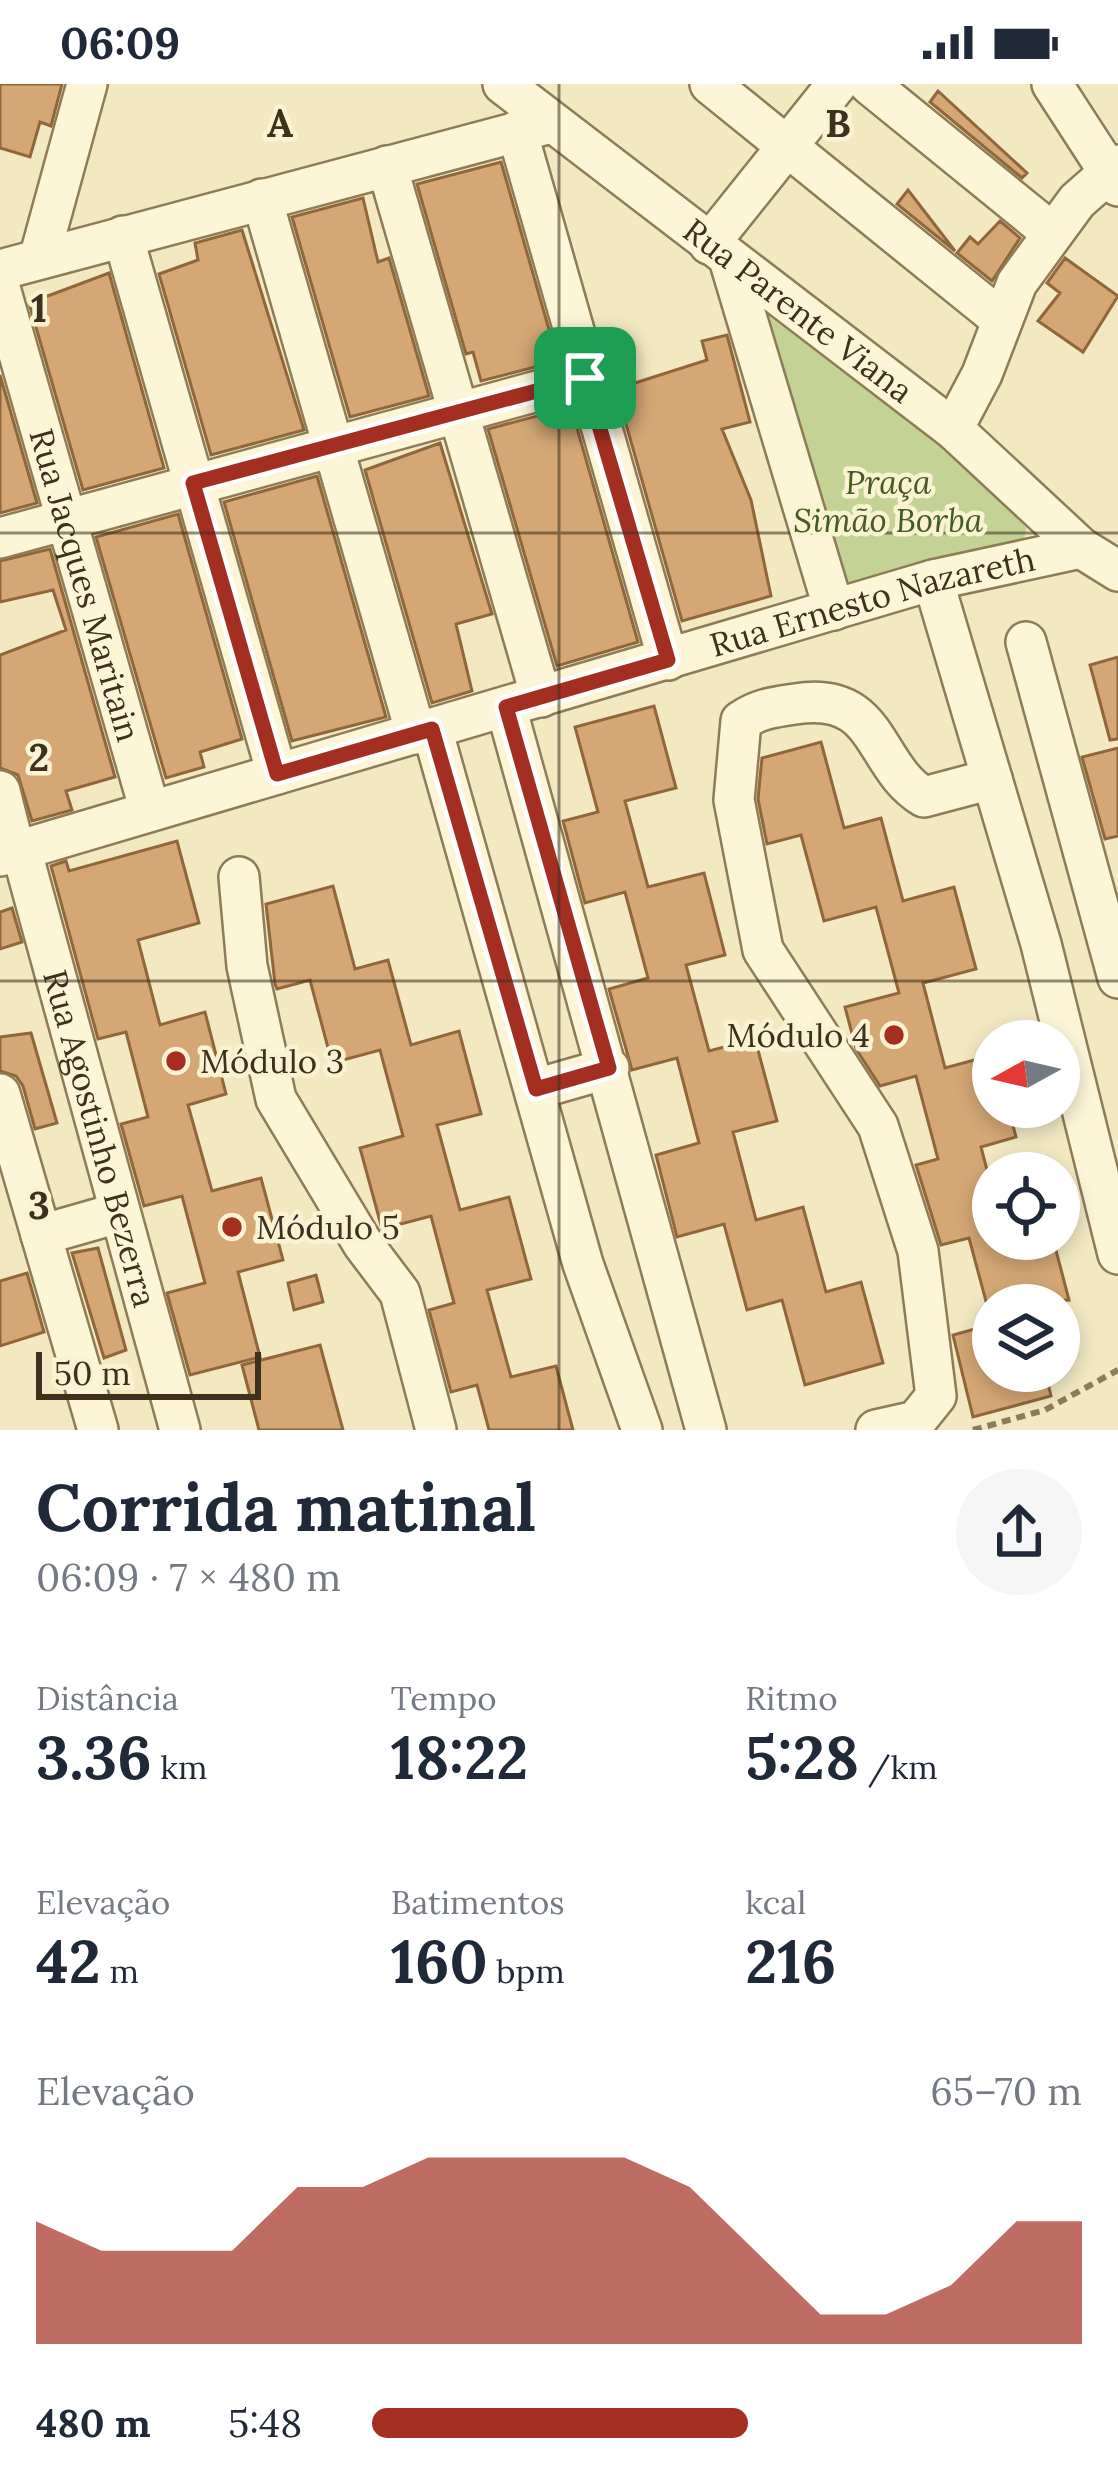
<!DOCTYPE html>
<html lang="pt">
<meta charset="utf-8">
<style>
body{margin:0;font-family:Lora,serif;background:#f6f6f7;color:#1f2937;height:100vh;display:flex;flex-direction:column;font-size:45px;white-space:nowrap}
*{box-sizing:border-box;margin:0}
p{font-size:39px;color:#747a83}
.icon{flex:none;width:66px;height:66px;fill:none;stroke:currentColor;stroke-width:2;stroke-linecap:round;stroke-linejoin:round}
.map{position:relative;height:1346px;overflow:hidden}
.drawer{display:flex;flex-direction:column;background:#fff;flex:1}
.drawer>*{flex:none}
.needle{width:78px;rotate:262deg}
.fabs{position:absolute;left:972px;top:936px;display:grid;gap:24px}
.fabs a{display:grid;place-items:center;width:108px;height:108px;border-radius:50%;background:#fff;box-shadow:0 6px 18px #0003;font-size:60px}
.scale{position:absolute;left:36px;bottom:30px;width:225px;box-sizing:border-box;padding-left:12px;border:6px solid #3d301d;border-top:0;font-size:33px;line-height:42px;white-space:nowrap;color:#3d301d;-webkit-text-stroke:9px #f9f2d3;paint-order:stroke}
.pin{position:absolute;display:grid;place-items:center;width:102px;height:102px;color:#fff;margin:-51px;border-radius:24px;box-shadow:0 6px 18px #0006}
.round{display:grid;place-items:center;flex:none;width:126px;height:126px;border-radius:63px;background:#f6f6f7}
.headline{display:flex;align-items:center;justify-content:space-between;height:204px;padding:0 36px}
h1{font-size:66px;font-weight:700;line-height:90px}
.stats{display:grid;grid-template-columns:repeat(3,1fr);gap:18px;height:204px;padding:12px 36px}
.stats div{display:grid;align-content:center}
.stats b{font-size:60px;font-weight:700}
.stats small{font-size:33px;font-weight:400}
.stats p{font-size:33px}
.chart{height:336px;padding:24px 36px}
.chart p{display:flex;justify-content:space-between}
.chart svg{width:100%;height:216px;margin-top:12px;fill:#a42f21;opacity:.7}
ul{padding:0 36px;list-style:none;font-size:39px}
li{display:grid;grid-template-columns:192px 144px 1fr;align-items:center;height:90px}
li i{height:30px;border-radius:15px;background:#a42f21}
.status{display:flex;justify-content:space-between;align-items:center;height:84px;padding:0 60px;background:#fff;direction:ltr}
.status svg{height:33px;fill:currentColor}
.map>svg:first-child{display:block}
.green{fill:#c4d295}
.building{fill:#d4a775;stroke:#90663b;stroke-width:3}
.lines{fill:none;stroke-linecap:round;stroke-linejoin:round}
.minor-casing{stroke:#8e7b57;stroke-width:44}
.path{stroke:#8e7b57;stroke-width:6;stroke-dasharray:9 6;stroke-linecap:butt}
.minor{stroke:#fcf5d7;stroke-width:39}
.route-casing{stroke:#fff;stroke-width:24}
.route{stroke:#a42f21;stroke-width:15}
.grid{fill:none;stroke:#3d301d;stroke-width:3;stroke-opacity:0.55}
.poi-dot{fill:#a42f21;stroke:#f9f2d3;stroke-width:4.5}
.labels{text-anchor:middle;stroke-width:9;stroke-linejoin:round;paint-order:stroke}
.street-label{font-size:33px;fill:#3d301d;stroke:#f9f2d3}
.park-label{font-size:33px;font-style:italic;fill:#465b22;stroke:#f9f2d3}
.poi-label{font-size:33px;fill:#3d301d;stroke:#f9f2d3;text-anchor:start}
.grid-label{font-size:39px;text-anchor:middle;font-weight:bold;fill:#3d301d;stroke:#f9f2d3;stroke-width:9;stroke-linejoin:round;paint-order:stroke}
</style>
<div class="status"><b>06:09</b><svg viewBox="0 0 49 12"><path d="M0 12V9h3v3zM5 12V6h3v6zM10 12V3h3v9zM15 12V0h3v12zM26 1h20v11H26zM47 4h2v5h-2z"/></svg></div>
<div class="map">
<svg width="1118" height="1346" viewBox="0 0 1118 1346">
<rect width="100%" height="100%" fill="#f2e9c3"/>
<path class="green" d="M 767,225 L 986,390 L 1028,438 L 1023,459 L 843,514 L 757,227 Z"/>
<path class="building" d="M 0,0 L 62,0 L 51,42 L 40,38 L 30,73 L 0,64 Z
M 938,7 L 1027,89 L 1022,94 L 930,18 Z
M 501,78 L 558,277 L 481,297 L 473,268 L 466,270 L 417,100 Z
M 908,106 L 955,167 L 897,120 Z
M 363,114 L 378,178 L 389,174 L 429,312 L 350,333 L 292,133 Z
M 1000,137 L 1020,154 L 992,197 L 957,169 L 970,153 L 978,160 Z
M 242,146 L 304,346 L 211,371 L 159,190 L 198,176 L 195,159 Z
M 1065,174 L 1118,212 L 1083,268 L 1038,237 L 1060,209 L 1047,199 Z
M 109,189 L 164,384 L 83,406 L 29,219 Z
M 727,251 L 750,338 L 722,345 L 751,416 L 771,512 L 682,537 L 616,305 L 707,276 L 702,257 Z
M 0,291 L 37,419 L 0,429 Z
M 571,323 L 638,558 L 557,582 L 488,345 Z
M 440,359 L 492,530 L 456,540 L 472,607 L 432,619 L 365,386 Z
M 317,392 L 386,633 L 292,657 L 224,418 Z
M 178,430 L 242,655 L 200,668 L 204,683 L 166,694 L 96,453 Z
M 50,465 L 115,693 L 66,707 L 72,726 L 32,737 L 18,691 L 0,684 L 0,571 L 66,546 L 53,506 L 0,518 L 0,477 Z
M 1118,573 L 1118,655 L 1110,656 L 1090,581 Z
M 654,622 L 676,704 L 625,717 L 648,803 L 704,789 L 725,871 L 686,881 L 709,967 L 755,955 L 777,1037 L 733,1048 L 756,1136 L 803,1123 L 826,1208 L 861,1198 L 883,1279 L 805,1301 L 782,1216 L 747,1226 L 724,1140 L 677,1153 L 656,1071 L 699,1059 L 677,974 L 632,986 L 609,905 L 648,894 L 625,808 L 585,819 L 563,737 L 598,728 L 575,643 Z
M 821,658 L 844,744 L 881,734 L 903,817 L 954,803 L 976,885 L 923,899 L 945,984 L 993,971 L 993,1023 L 1008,1023 L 1016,1053 L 981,1063 L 993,1109 L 993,1155 L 1053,1155 L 1069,1216 L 987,1221 L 969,1154 L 941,1161 L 916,1081 L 938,1075 L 916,992 L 880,1002 L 856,965 L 845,923 L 899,909 L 876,823 L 824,837 L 801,751 L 767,760 L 758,715 L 762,674 Z
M 1118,664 L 1118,752 L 1105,755 L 1082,673 Z
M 177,757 L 199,839 L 138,856 L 160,941 L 205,928 L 226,1010 L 188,1021 L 212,1107 L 261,1094 L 283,1176 L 238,1188 L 260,1273 L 190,1291 L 167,1209 L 205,1199 L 182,1112 L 144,1122 L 121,1040 L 148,1033 L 126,948 L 98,955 L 51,782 L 66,777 L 69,787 Z
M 333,802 L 355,885 L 388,876 L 411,961 L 459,947 L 481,1030 L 437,1041 L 460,1126 L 509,1113 L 531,1195 L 487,1206 L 511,1293 L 556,1282 L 573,1346 L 489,1346 L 477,1301 L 451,1308 L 429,1226 L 454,1219 L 431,1132 L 382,1145 L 360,1064 L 403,1052 L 380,966 L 332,979 L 310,896 L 277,905 L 275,900 L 266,820 Z
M 12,824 L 22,858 L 0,865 L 0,828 Z
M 31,949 L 57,1039 L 35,1045 L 23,1002 L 16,992 L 0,987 L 0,953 Z
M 98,1164 L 126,1266 L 104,1274 L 72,1169 Z
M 27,1189 L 44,1248 L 0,1262 L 0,1197 Z
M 316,1191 L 323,1218 L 294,1226 L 288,1199 Z
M 993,1240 L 993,1287 L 1045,1287 L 1051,1312 L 973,1333 L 953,1251 Z
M 320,1261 L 343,1346 L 259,1346 L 242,1281 Z"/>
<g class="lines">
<defs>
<g id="minor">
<path id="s1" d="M 503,0 L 953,345 L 1081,464"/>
<path d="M 710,0 L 1002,236"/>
<path d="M 869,0 L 1051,148"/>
<path d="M 1052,0 L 1118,102"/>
<path d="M 517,47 L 668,576"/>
<path d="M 387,82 L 541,613"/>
<path d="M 262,115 L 416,650"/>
<path d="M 123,152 L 277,690"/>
<path d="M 709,160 L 837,0"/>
<path d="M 39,175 L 87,0"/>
<path d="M 729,175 L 834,526"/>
<path d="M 0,186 L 551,39"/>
<path id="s2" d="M 0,204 L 150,727"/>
<path d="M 953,345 L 982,290 L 1017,199 L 1077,117 L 1118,81"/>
<path d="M 0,454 L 585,294"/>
<path d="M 933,496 L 1041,860 L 1118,1170"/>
<path d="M 1026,558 L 1118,894"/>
<path d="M 506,623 L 706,1346"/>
<path d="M 432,645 L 583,1180 L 642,1346"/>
<path d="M 0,707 L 15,767"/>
<path id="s3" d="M 21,765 L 180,1346"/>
<path id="s4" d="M 0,772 L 933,496 L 1081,464 L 1118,487"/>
<path d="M 239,793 L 247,882 L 276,1015 L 363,1160 L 400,1209 L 436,1346"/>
<path d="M 536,1005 L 609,984"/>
<path d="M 0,1010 L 98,1346"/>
<path d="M 41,1151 L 118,1129"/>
<path d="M 876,1346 L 916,1337 L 936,1312 L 918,1167 L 878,1042 L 763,866 L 734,716 L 741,637 C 758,625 774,623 795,620 C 881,606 872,682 924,713 L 992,695"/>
</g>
</defs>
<use href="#minor" class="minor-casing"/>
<path class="path" d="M 973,1346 L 1045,1326 L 1118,1286"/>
<use href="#minor" class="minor"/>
</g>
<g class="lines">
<defs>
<path id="route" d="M 585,294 L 668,576 L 506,623 L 609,984 L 536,1005 L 432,645 L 277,690 L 193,399 Z"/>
</defs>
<use href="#route" class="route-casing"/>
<use href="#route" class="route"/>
</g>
<path class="grid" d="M 559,0 L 559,1346M 0,449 L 1118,449M 0,897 L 1118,897"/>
<g class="poi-dot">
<circle cx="894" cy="951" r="12"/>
<circle cx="176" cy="977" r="12"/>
<circle cx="232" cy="1143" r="12"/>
</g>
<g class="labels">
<g class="street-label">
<text dy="12" stroke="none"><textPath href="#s1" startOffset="372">Rua Parente Viana</textPath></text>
<text dy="12" stroke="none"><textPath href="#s2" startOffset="309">Rua Jacques Maritain</textPath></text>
<text dy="12" stroke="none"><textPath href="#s4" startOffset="909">Rua Ernesto Nazareth</textPath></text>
<text dy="12" stroke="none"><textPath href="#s3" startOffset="300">Rua Agostinho Bezerra</textPath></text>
</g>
<g class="park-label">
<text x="888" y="410">Praça<tspan x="888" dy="38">Simão Borba</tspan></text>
</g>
<g class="poi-label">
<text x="870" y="963" text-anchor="end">Módulo 4</text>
<text x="200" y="989">Módulo 3</text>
<text x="256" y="1155">Módulo 5</text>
</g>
</g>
<g class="grid-label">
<text x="280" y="53">A</text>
<text x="838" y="53">B</text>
<text x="39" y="238">1</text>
<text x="39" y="687">2</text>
<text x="39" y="1135">3</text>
</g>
</svg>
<div class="fabs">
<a><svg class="needle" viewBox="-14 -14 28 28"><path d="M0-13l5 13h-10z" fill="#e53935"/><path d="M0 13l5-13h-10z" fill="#747a83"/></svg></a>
<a><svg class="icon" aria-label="locate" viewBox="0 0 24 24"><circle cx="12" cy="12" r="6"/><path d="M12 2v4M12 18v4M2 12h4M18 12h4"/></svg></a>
<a><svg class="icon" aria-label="layers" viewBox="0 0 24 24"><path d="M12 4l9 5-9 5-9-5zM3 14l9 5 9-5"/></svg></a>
</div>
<div class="scale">50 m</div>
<div class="pin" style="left:585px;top:294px;background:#1e9e55"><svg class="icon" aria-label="arrive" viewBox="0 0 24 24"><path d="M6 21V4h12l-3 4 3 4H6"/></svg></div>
</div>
<section class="drawer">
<div class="headline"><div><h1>Corrida matinal</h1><p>06:09 · 7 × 480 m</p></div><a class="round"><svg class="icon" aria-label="share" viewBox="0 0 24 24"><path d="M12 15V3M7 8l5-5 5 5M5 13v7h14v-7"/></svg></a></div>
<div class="stats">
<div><p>Distância</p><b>3.36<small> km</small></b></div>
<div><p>Tempo</p><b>18:22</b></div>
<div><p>Ritmo</p><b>5:28<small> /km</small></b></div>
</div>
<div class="stats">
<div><p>Elevação</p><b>42<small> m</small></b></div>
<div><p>Batimentos</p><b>160<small> bpm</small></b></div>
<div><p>kcal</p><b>216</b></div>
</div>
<div class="chart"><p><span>Elevação</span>65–70 m</p>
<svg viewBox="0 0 160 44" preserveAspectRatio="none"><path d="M0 44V19L10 25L20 25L30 25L40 12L50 12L60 6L70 6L80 6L90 6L100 12L110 25L120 38L130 38L140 32L150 19L160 19V44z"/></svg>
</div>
<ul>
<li><b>480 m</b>5:48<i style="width:53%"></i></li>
</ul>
</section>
